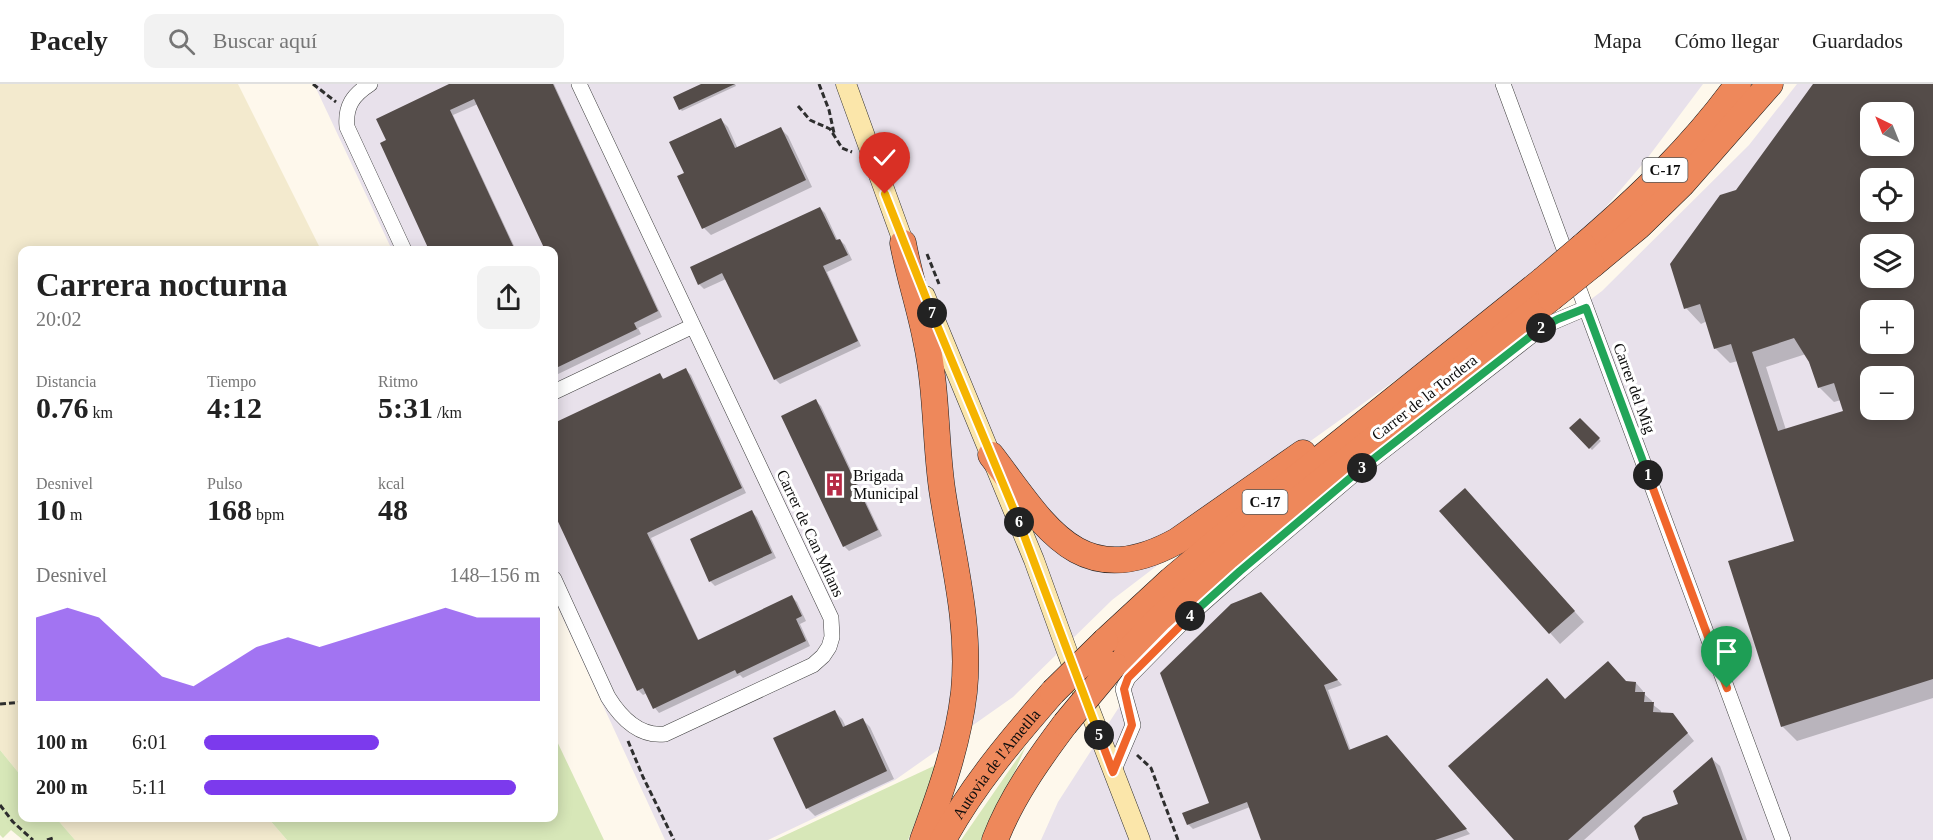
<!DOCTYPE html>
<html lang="es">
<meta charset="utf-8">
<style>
body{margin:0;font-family:Georgia,serif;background:#f2f2f2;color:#222;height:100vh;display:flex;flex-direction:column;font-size:22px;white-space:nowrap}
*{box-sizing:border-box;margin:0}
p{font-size:20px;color:#767676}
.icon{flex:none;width:33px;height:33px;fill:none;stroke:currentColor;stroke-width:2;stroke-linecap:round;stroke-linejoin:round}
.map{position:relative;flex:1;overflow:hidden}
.drawer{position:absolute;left:18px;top:162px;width:540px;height:576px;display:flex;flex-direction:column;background:#fff;border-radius:12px;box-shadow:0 3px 15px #0003}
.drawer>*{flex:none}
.needle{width:39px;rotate:317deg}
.controls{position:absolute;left:1860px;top:18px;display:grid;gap:12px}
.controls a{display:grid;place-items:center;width:54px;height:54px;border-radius:12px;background:#fff;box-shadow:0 3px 15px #0003;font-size:30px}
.pin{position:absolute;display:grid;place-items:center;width:51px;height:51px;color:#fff;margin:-62px -26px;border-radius:50% 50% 50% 0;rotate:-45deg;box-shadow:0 0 6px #0007}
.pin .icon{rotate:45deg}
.km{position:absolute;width:30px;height:30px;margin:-15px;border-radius:50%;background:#222;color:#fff;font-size:16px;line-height:30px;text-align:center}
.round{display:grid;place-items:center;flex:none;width:63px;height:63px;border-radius:12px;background:#f2f2f2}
.head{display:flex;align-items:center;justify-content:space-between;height:102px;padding:0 18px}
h1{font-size:33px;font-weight:800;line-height:45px}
.figures{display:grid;grid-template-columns:repeat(3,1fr);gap:9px;height:102px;padding:6px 18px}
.figures div{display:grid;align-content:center}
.figures b{font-size:30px;font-weight:800}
.figures small{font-size:16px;font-weight:400}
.figures p{font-size:16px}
.chart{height:168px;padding:12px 18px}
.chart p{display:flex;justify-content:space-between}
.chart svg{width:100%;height:108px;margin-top:6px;fill:#7c3aed;opacity:.7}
ul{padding:0 18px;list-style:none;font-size:20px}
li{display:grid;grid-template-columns:96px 72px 1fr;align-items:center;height:45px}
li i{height:15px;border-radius:8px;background:#7c3aed}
header{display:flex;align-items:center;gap:36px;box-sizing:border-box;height:84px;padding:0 30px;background:#fff;border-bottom:2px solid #e0e0e0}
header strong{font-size:28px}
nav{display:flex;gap:33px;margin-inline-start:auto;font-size:21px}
.search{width:420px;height:54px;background:#f2f2f2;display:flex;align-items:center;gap:15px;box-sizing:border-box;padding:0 21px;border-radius:12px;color:#767676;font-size:22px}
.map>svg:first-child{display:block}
.industrial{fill:#e8e1eb;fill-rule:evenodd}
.farmland{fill:#f3eace}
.green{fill:#d7e7b8}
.shadow{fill:#0003;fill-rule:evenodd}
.building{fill:#544c49;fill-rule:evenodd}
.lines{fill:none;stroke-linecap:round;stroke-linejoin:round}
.street-casing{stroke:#3f3f3f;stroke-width:16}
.secondary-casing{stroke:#2e2e2e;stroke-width:21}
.highway-casing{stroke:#1d1d1d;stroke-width:27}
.path{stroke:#2e2e2e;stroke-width:3;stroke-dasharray:6 3;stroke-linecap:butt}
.street{stroke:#fff;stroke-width:15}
.secondary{stroke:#fbe6aa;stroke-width:20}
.highway{stroke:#ee885b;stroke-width:26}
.highway-bridge-casing{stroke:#1d1d1d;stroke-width:27;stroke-linecap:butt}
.highway-bridge{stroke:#ee885b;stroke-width:26}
.split-1-casing{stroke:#fff;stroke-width:12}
.split-2-casing{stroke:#fff;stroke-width:12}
.split-3-casing{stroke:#fff;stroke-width:12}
.split-4-casing{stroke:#fff;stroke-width:12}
.split-5-casing{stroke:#fff;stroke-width:12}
.split-6-casing{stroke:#fff;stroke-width:12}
.split-7-casing{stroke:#fff;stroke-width:12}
.split-8-casing{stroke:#fff;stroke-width:12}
.split-1{stroke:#f0652b;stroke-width:8}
.split-2{stroke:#22a559;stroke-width:8}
.split-3{stroke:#22a559;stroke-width:8}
.split-4{stroke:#22a559;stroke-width:8}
.split-5{stroke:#f0652b;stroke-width:8}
.split-6{stroke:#f5b400;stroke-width:8}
.split-7{stroke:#f5b400;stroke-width:8}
.split-8{stroke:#f5b400;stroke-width:8}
.labels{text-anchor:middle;stroke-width:6;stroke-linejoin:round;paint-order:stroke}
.shield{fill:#fff;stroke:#555;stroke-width:1.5}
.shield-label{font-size:15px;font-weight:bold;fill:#0c0c0c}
.street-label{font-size:16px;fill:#0c0c0c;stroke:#fff}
.poi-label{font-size:16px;fill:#0c0c0c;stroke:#fff;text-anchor:start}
</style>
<header>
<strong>Pacely</strong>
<div class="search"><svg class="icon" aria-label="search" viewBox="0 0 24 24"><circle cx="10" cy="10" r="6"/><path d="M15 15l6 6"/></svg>Buscar aquí</div>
<nav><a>Mapa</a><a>Cómo llegar</a><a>Guardados</a></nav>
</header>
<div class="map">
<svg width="1933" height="756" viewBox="0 0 1933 756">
<rect width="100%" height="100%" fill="#fef8ec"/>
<path class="industrial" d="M 314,0 L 1703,0 L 1646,76 L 1588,144 L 1502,220 L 1189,444 L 1192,455 L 1112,516 L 1013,613 L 895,696 L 768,756 L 665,756 L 554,515 L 554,166 L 392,166 Z
M 1797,0 L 1933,0 L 1933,756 L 1041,756 L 1058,718 L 1141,589 L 1254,482 L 1401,358 L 1602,207 L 1749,61 ZM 1870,28 L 1904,28 L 1904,62 L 1870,62 ZM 1870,94 L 1904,94 L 1904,128 L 1870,128 ZM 1870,160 L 1904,160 L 1904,194 L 1870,194 ZM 1870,226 L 1904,226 L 1904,260 L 1870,260 ZM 1870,292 L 1904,292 L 1904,326 L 1870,326 Z"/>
<path class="farmland" d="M 0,0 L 238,0 L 321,166 L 22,166 L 22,693 L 0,666 Z
M 56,734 L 268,734 L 287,756 L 75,756 Z"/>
<path class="green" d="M 554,651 L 604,756 L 287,756 L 268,734 L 554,734 Z
M 1026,662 L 984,756 L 961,756 Z
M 0,666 L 22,693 L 22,734 L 56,734 L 75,756 L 23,756 L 11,746 L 3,754 L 0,751 Z
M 938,680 L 908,756 L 775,756 Z"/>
<path class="shadow" d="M 453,0 L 554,0 L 662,233 L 638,244 L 641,250 L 554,292 L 554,166 L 539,166 L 545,164 L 478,20 L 453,31 L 516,166 L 431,166 L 382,60 L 388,57 Z
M 705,0 L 735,0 L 736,2 L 682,27 L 680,25 Z
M 1815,0 L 1933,0 L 1933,614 L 1797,657 L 1782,642 L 1796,458 L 1738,277 L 1730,279 L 1715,264 L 1707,237 L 1701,240 L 1686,224 L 1736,108 ZM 1870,28 L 1904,28 L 1904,62 L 1870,62 ZM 1870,94 L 1904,94 L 1904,128 L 1870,128 ZM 1870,160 L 1904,160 L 1904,194 L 1870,194 ZM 1870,226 L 1904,226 L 1904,260 L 1870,260 ZM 1806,270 L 1819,303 L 1834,318 L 1841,316 L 1844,328 L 1786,346 L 1766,283 ZM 1870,292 L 1904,292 L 1904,326 L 1870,326 Z
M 721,36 L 728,43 L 738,65 L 781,45 L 788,52 L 812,103 L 711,151 L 704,144 L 686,90 Z
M 820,124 L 825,129 L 838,157 L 840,156 L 845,161 L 852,176 L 827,188 L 861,262 L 780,300 L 775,295 L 726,195 L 704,205 L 699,200 Z
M 686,286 L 691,291 L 746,409 L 651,454 L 699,557 L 792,513 L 797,518 L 806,537 L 800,540 L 810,562 L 743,594 L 740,591 L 659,629 L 655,624 L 647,609 L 643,611 L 638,606 L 554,426 L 554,341 L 660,291 L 665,296 Z
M 816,317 L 821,322 L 882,452 L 849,467 L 844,462 Z
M 1580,336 L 1601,357 L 1592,366 L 1571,344 Z
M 1475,416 L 1584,538 L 1560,560 L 1441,427 Z
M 752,428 L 757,433 L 776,474 L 715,502 L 710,497 Z
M 1266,515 L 1342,601 L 1328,606 L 1351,667 L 1392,658 L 1470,750 L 1453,756 L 1263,756 L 1250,723 L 1193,745 L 1188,740 L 1211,719 Z
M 1626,599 L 1636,599 L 1643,607 L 1643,609 L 1652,617 L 1652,620 L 1661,627 L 1661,630 L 1672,630 L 1694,657 L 1584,756 L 1516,756 L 1566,616 Z
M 834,627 L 842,635 L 846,643 L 862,635 L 870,643 L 894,695 L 815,732 L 807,724 Z
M 1712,675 L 1720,682 L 1747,756 L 1641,756 L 1680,721 Z"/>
<path class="building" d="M 449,0 L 553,0 L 658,227 L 634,239 L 637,245 L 554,285 L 554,166 L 545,166 L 474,15 L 450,26 L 515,166 L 429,166 L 380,59 L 386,56 L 376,35 Z
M 701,0 L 735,0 L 679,26 L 673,13 Z
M 1813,0 L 1933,0 L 1933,595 L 1781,643 L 1728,477 L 1794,457 L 1731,260 L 1714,265 L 1700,220 L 1684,225 L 1670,180 L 1720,111 L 1736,106 ZM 1870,28 L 1904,28 L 1904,62 L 1870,62 ZM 1870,94 L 1904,94 L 1904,128 L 1870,128 ZM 1870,160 L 1904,160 L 1904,194 L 1870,194 ZM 1870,226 L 1904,226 L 1904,260 L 1870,260 ZM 1794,254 L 1809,278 L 1818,304 L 1834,299 L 1843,327 L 1778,347 L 1752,268 ZM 1870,292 L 1904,292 L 1904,326 L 1870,326 Z
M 721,34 L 735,64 L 781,43 L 806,96 L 702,145 L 677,92 L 684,89 L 669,58 Z
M 820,123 L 836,156 L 840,155 L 848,171 L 823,182 L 858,257 L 774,296 L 722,189 L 698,201 L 690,183 Z
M 686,284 L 742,404 L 647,449 L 698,556 L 792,511 L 802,532 L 796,535 L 806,557 L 737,590 L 735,586 L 653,625 L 643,604 L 637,607 L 554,429 L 554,339 L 660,289 L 663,295 Z
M 816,315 L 878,446 L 843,463 L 781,332 Z
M 1580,334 L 1600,354 L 1589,365 L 1569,344 Z
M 1465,404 L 1575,527 L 1549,550 L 1439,427 Z
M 752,426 L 772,469 L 709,498 L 690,455 Z
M 1261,508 L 1338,596 L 1324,601 L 1349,666 L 1387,651 L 1467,745 L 1435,756 L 1261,756 L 1247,718 L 1187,741 L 1182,729 L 1209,719 L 1160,589 L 1231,520 Z
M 1608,577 L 1626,597 L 1636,598 L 1635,608 L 1645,608 L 1644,618 L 1654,618 L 1653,628 L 1673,629 L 1688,649 L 1568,756 L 1514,756 L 1448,682 L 1547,594 L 1565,615 Z
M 835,626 L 843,643 L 863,634 L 887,687 L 806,725 L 773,654 Z
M 1712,673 L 1743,756 L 1639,756 L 1634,742 L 1643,733 L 1678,720 L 1673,707 Z"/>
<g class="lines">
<defs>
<path id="street" d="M 370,0 C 353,11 345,22 347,43 L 404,166
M 1503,0 L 1783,756
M 554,308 L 693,242
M 554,495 L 608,613 C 621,634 639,653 665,650 L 813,581 L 823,572 L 829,563 L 832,553 L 831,534 L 579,0
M 1113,688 L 1133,641 L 1123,605 L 1128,594 L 1187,534 L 1240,487 L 1358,387 L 1544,242 L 1586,224"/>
<path id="secondary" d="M 846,0 L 908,171
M 925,212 L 1034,476 L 1068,570 L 1140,756"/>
<g id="highway">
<path d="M 903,159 C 909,192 920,224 926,256 C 937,305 935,356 942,405 C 952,473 971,539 964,608 C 958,660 941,707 923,756"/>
<path d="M 1583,162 C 1640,113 1694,61 1738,0"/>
<path d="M 1592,181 L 1639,142 L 1682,100 L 1770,0"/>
<path d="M 991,371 C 1044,440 1079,511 1177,457 L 1303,369"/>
<path d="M 1105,557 L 1171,496 L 1215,459 L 1543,196"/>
<path d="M 1114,581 L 1160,534 L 1240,462 L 1551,214"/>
<path id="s1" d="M 943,756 C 972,702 1013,654 1053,608"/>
<path d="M 995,756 C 1011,714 1038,676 1065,640"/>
</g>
</defs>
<use href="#street" class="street-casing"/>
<use href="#secondary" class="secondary-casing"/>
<use href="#highway" class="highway-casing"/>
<path class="path" d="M 313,0 L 336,18
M 819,0 L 829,26 L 834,49
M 798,22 L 810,36 L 830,45 L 842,64 L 852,68
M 927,170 L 939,200
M 0,620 L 22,618
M 628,657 L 643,693 L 674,756
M 1137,671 L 1151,684 L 1178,756
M 0,721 L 13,738 L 33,756
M 47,756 L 53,754"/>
<use href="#street" class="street"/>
<use href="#secondary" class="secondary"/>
<use href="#highway" class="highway"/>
<defs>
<path id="highway-bridge" d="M 1543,196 L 1583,162
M 1551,214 L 1592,181
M 1053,608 L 1105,557
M 1065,640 L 1114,581"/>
</defs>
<use href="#highway-bridge" class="highway-bridge-casing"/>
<use href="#highway-bridge" class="highway-bridge"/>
</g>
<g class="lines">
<defs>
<path id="split-1" d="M 1648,391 L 1727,604"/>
<path id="split-2" d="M 1541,244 L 1558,235 L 1586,224 L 1648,391"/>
<path id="split-3" d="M 1362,384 L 1541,244"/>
<path id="split-4" d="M 1190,532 L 1240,487 L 1362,384"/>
<path id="split-5" d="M 1099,651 L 1113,688 L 1132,641 L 1124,605 L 1128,594 L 1190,532"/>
<path id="split-6" d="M 1019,438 L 1099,651"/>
<path id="split-7" d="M 932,229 L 1019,438"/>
<path id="split-8" d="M 885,110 L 932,229"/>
</defs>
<use href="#split-1" class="split-1-casing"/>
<use href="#split-2" class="split-2-casing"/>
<use href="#split-3" class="split-3-casing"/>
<use href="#split-4" class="split-4-casing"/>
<use href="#split-5" class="split-5-casing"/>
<use href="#split-6" class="split-6-casing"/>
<use href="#split-7" class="split-7-casing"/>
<use href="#split-8" class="split-8-casing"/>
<use href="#split-1" class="split-1"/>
<use href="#split-2" class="split-2"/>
<use href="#split-3" class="split-3"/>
<use href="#split-4" class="split-4"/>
<use href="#split-5" class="split-5"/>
<use href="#split-6" class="split-6"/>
<use href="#split-7" class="split-7"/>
<use href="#split-8" class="split-8"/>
</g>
<defs>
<symbol id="building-bare" viewBox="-9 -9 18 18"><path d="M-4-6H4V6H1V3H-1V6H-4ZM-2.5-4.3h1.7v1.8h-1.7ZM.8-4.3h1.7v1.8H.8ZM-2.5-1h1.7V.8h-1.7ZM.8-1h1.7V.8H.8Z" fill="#b62b46" stroke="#fff" stroke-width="2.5" paint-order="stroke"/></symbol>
</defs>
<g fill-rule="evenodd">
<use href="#building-bare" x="818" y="384" width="33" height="33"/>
</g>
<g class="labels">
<g class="shield">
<rect x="1642.5" y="74" width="45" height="24" rx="4.5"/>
<rect x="1242.5" y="406" width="45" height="24" rx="4.5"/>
</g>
<g class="shield-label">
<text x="1665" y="91">C-17</text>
<text x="1265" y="423">C-17</text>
</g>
<g class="street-label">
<text transform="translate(1635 304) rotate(70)" y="6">Carrer del Mig</text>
<text transform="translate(1424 313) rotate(-38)" y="6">Carrer de la Tordera</text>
<text transform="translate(811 449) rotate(65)" y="6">Carrer de Can Milans</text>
<text dy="6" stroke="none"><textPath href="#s1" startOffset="93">Autovia de l'Ametlla</textPath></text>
</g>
<g class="poi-label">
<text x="853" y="397">Brigada<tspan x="853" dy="18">Municipal</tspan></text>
</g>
</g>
</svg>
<div class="controls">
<a><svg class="needle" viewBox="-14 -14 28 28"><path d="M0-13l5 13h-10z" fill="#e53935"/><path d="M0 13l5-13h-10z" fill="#767676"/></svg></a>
<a><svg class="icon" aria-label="locate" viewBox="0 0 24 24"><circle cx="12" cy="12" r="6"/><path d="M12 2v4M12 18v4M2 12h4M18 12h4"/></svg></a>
<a><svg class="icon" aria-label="layers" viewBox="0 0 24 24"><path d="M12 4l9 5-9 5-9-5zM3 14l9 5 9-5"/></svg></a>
<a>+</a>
<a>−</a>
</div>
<div class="pin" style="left:1727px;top:604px;background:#1e9e55"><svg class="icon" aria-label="arrive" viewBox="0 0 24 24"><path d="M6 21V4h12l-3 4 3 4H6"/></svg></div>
<div class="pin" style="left:885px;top:110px;background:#d93025"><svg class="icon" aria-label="check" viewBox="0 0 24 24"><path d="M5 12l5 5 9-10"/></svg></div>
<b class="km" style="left:1648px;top:391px">1</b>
<b class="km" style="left:1541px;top:244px">2</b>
<b class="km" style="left:1362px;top:384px">3</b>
<b class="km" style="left:1190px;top:532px">4</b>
<b class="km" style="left:1099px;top:651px">5</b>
<b class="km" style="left:1019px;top:438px">6</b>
<b class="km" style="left:932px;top:229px">7</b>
<section class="drawer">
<div class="head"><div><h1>Carrera nocturna</h1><p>20:02</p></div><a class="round"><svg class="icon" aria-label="share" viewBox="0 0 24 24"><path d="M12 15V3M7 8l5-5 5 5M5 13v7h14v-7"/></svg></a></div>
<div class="figures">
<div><p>Distancia</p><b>0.76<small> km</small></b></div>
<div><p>Tiempo</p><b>4:12</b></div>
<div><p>Ritmo</p><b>5:31<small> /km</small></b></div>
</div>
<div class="figures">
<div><p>Desnivel</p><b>10<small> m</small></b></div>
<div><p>Pulso</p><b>168<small> bpm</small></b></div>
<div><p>kcal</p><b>48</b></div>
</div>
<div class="chart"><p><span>Desnivel</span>148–156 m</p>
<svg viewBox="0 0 160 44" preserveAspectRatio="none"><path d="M0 44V10L10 6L20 10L30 22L40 34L50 38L60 30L70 22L80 18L90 22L100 18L110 14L120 10L130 6L140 10L150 10L160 10V44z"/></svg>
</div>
<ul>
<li><b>100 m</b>6:01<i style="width:52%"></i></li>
<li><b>200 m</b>5:11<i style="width:93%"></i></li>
</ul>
</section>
</div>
